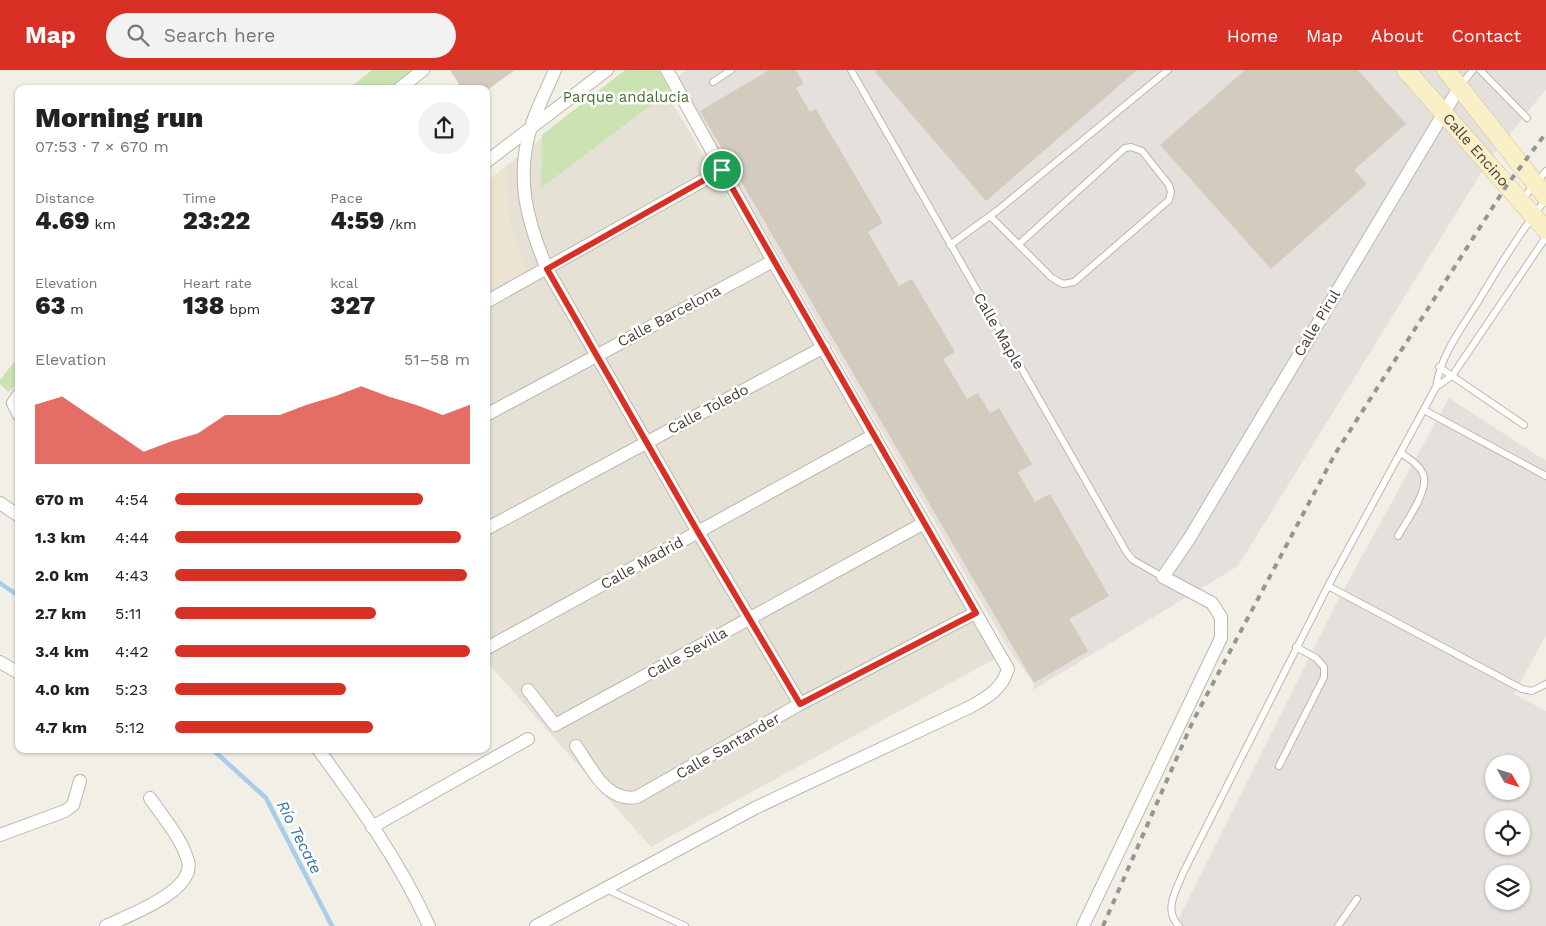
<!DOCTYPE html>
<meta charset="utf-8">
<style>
body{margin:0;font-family:"Work Sans",sans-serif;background:#f2f2f2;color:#222;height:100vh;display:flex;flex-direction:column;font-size:19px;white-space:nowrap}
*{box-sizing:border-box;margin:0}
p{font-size:16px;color:#767676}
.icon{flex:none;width:28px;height:28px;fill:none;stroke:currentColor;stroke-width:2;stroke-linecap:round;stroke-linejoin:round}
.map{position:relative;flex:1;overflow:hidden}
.details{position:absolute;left:15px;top:15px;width:475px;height:668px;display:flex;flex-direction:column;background:#fff;border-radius:10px;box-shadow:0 1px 4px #0004}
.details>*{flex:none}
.needle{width:32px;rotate:129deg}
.fabs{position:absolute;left:1485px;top:685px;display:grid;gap:10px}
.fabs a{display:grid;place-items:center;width:45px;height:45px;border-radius:50%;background:#fff;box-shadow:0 1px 4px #0004;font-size:25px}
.pin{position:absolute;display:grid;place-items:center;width:42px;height:42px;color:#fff;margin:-21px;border:2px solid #fff;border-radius:50%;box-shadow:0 1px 5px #0007}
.round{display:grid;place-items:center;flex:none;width:52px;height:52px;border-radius:26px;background:#f2f2f2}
.headline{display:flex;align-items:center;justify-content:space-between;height:85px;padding:0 20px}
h1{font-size:28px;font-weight:800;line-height:38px}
.figures{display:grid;grid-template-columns:repeat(3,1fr);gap:8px;height:85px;padding:5px 20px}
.figures div{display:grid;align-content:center}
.figures b{font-size:25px;font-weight:800}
.figures small{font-size:14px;font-weight:400}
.figures p{font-size:14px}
.chart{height:140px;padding:10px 20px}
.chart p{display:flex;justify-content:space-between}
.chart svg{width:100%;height:90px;margin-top:5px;fill:#d93025;opacity:.7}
ul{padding:0 20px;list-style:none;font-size:16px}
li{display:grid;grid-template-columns:80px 60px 1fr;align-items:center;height:38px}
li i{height:12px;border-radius:6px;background:#d93025}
header{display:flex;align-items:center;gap:30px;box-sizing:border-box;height:70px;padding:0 25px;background:#d93025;color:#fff}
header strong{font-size:24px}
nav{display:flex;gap:28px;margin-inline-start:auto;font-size:18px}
.search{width:350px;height:45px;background:#f2f2f2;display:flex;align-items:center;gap:12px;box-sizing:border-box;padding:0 18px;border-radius:28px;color:#767676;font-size:19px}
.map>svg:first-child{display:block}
.residential{fill:#e5e1d5}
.industrial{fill:#e4e0db;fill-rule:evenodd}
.education{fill:#eae4d1}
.green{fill:#cbe3b2}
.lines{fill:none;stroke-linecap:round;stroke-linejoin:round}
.stream{stroke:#a7cdea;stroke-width:4.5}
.building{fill:#d3cbbd}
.lane-casing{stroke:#bdb7aa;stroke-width:8}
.street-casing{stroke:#bdb7aa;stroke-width:14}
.secondary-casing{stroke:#cec399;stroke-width:19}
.lane{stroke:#fff;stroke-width:6}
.street{stroke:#fff;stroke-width:12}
.secondary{stroke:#faf0c8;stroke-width:18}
.rail{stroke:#959595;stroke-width:4;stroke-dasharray:6 6;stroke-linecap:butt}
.route-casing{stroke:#fff;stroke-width:10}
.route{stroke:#d93025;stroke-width:6}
.labels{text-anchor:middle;stroke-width:5;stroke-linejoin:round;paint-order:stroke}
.park-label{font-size:15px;fill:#45712e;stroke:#fff}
.street-label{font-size:15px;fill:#443f36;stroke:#fff}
.water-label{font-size:16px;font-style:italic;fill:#3775a8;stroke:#fff}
</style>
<header>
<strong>Map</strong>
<div class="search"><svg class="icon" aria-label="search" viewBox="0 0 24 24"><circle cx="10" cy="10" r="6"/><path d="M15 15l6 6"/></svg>Search here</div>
<nav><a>Home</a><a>Map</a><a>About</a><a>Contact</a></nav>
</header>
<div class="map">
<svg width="1546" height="856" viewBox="0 0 1546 856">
<rect width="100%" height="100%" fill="#f2efe6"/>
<path class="residential" d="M 628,0 L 653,0 L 1000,586 L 651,777 L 486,591 L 486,112 Z"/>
<path class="industrial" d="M 687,0 L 1546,0 L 1546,19 L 1489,90 L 1238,496 L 1033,620 L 1034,613 L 1010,581 L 676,8 Z
M 1449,328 L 1546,391 L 1546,565 L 1514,624 L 1546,641 L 1546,856 L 1175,856 L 1339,528 ZM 1494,694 L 1521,694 L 1521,721 L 1494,721 ZM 1494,749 L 1521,749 L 1521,776 L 1494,776 ZM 1494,804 L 1521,804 L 1521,831 L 1494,831 Z"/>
<path class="education" d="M 506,96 L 510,155 L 527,200 L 486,222 L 486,112 Z"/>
<path class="green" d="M 372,0 L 415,0 L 391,19 L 348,19 Z
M 625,0 L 659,0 L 670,21 L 541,118 L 542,65 Z
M 19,286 L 19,313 L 8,322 L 0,314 L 0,310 Z"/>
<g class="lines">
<path class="stream" d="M 0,513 L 19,526
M 212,679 L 266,728 L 332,856"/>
</g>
<path class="building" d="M 450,0 L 515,0 L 486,21 L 486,19 L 462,19 Z
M 769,0 L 796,0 L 804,14 L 796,18 L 810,42 L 816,39 L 883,153 L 868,162 L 899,216 L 912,209 L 955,282 L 943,289 L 967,329 L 978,323 L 990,343 L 999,338 L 1032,394 L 1018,402 L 1035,432 L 1050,424 L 1109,526 L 1069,549 L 1088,581 L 1034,613 L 700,41 Z
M 877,0 L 1137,0 L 986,131 L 875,2 Z
M 1245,0 L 1358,0 L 1406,54 L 1354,100 L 1367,114 L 1271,199 L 1160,75 Z"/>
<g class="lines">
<defs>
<path id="lane" d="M 851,0 L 1127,483 L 1133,490 L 1163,507
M 1480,0 L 1527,48
M 713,12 L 731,0
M 1460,16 L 1473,0
M 1521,131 L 1546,101
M 990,146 L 1052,208 L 1063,214 L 1074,212 L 1169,130 L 1171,122 L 1169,115 L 1142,81 L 1131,77 L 1125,78 L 1019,174
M 950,175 L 998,140 L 1168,0
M 1439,297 L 1524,355
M 1436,317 L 1452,306 L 1546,167
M 1424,340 L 1546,406
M 1398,466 C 1406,452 1430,419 1423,404 C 1419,394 1409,389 1401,383
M 1328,516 L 1522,619 L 1532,621 L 1546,614
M 1279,696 L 1324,607 L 1324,597 L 1316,588 L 1296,577
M 606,819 L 685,856
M 1179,856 C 1163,840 1176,821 1183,803 L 1328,516 L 1436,317 C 1441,285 1459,262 1476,235 C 1498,198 1520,162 1546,129
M 1338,856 L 1357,829"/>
<path id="street" d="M 555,0 C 547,19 537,38 531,57 C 515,108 527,151 547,199 L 698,462 L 800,634
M 399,19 L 423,0
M 486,92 L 607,0
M 486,232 L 722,100
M 19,324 L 13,333 L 19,345
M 486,345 L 773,191
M 0,433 L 19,446
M 486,459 L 824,277
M 489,577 L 874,365
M 0,592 L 19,603
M 528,620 L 555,655 L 924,453
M 576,676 C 591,697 606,733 637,727 L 800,634 L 975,543
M 318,679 C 359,735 400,792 429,856
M 372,757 L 528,669
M 0,765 L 65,741 L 73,735 L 80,711
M 106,856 C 127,846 196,821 188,791 C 182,769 163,747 150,728
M 536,856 L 755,738 L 970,637 C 988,627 1002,619 1008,599 L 773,191 L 667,0
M 1083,856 L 1221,568 L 1221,547 L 1212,533 L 1163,507 L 1189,469 L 1460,16"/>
<g id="secondary">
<path id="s1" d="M 1406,0 L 1546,160"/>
<path d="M 1446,0 L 1546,127"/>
</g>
</defs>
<use href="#lane" class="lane-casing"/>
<use href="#street" class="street-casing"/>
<use href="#secondary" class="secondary-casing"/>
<use href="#lane" class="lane"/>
<use href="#street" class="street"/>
<use href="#secondary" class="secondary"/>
<path class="rail" d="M 1103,856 L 1193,651 L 1335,384 L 1507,115 L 1546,63"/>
</g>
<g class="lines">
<defs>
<path id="route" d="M 722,100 L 976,543 L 800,634 L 698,462 L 547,199 Z"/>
</defs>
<use href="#route" class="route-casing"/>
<use href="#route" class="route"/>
</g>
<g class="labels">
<g class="park-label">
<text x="626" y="32">Parque andalucia</text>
</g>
<g class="street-label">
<text dy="5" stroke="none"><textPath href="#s1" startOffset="106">Calle Encino</textPath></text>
<text transform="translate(669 246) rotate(-28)" y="5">Calle Barcelona</text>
<text transform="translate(1317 253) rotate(-59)" y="5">Calle Pirul</text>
<text transform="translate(999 261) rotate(60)" y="5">Calle Maple</text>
<text transform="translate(708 339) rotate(-28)" y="5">Calle Toledo</text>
<text transform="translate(642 493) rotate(-29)" y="5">Calle Madrid</text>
<text transform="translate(687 583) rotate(-29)" y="5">Calle Sevilla</text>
<text transform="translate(728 676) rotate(-30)" y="5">Calle Santander</text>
</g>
<g class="water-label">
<text transform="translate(300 767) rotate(63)" y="6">Río Tecate</text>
</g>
</g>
</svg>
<div class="fabs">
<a><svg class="needle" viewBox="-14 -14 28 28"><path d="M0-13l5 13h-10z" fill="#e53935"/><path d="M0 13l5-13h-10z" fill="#767676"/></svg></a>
<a><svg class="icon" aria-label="locate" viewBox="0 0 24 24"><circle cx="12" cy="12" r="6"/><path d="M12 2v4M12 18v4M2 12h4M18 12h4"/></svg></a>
<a><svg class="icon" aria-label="layers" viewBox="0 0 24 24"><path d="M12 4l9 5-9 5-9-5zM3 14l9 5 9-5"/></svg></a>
</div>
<div class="pin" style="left:722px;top:100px;background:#1e9e55"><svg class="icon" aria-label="arrive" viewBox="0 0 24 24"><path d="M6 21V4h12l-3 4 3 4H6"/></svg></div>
<section class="details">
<div class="headline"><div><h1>Morning run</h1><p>07:53 · 7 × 670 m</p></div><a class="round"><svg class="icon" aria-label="share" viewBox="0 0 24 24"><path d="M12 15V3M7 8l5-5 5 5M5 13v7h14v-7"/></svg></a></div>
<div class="figures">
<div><p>Distance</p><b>4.69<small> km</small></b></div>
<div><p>Time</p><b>23:22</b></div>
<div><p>Pace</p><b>4:59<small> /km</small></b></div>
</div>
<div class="figures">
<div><p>Elevation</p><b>63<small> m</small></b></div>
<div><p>Heart rate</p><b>138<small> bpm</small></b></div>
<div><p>kcal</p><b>327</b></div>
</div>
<div class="chart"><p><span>Elevation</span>51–58 m</p>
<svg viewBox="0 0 160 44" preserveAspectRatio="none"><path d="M0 44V15L10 11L20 20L30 29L40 38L50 33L60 29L70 20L80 20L90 20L100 15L110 11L120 6L130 11L140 15L150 20L160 15V44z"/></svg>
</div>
<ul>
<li><b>670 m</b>4:54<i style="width:84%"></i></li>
<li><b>1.3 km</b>4:44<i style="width:97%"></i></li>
<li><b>2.0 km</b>4:43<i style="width:99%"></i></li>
<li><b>2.7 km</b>5:11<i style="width:68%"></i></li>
<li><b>3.4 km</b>4:42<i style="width:100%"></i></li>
<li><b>4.0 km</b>5:23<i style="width:58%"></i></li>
<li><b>4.7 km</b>5:12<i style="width:67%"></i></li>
</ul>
</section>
</div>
